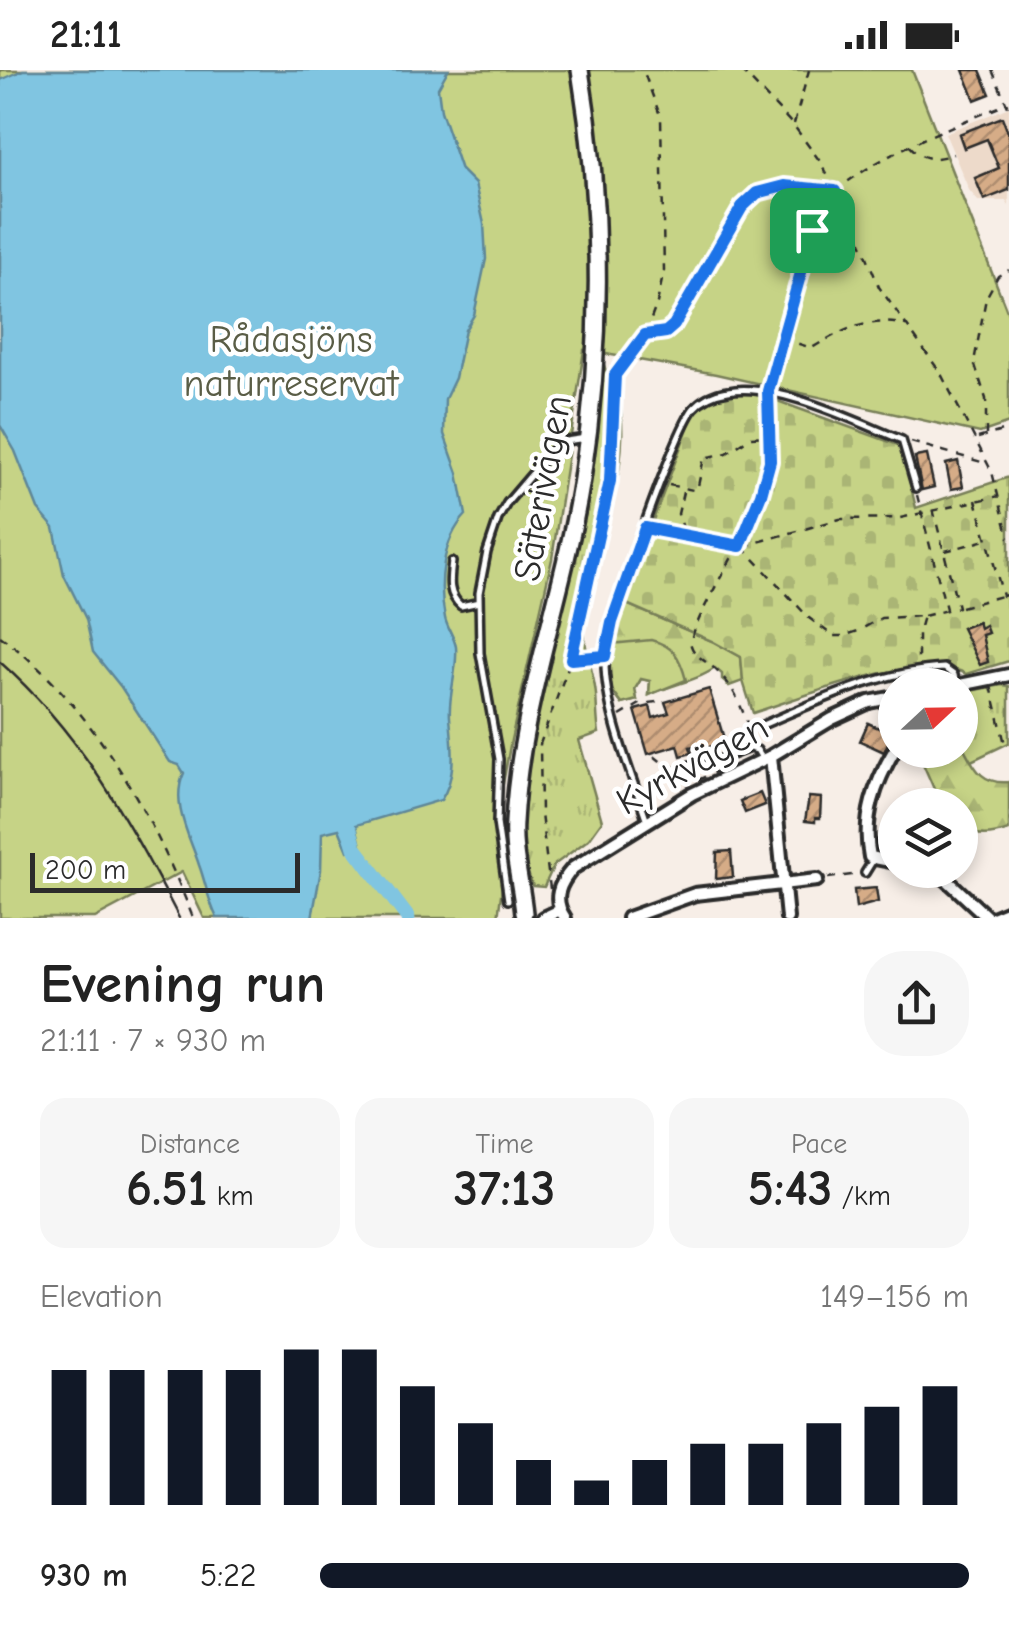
<!DOCTYPE html>
<meta charset="utf-8">
<style>
body{margin:0;font-family:"Comic Neue",sans-serif;background:#f6f6f6;color:#222;height:100vh;display:flex;flex-direction:column;font-size:38px;white-space:nowrap}
*{box-sizing:border-box;margin:0}
p{font-size:32px;color:#767676}
.icon{flex:none;width:55px;height:55px;fill:none;stroke:currentColor;stroke-width:2;stroke-linecap:round;stroke-linejoin:round}
.map{position:relative;height:848px;overflow:hidden}
.details{display:flex;flex-direction:column;background:#fff;flex:1}
.details>*{flex:none}
.needle{width:65px;rotate:68deg}
.fabs{position:absolute;left:878px;top:598px;display:grid;gap:20px}
.fabs a{display:grid;place-items:center;width:100px;height:100px;border-radius:50%;background:#fff;box-shadow:0 5px 15px #0003;font-size:50px}
.scale{position:absolute;left:30px;bottom:25px;width:270px;box-sizing:border-box;padding-left:10px;border:5px solid #2b2b2b;border-top:0;font-size:28px;line-height:35px;white-space:nowrap;color:#2b2b2b;-webkit-text-stroke:8px #fff;paint-order:stroke}
.pin{position:absolute;display:grid;place-items:center;width:85px;height:85px;color:#fff;margin:-42px;border-radius:20px;box-shadow:0 5px 15px #0006}
.round{display:grid;place-items:center;flex:none;width:105px;height:105px;border-radius:40px;background:#f6f6f6}
.summary{display:flex;align-items:center;justify-content:space-between;height:170px;padding:0 40px}
h1{font-size:55px;font-weight:800;line-height:75px}
.stats{display:grid;grid-template-columns:repeat(3,1fr);gap:15px;height:170px;padding:10px 40px}
.stats div{display:grid;align-content:center;border-radius:25px;background:#f6f6f6;text-align:center}
.stats b{font-size:50px;font-weight:800}
.stats small{font-size:28px;font-weight:400}
.stats p{font-size:28px}
.chart{height:280px;padding:20px 40px}
.chart p{display:flex;justify-content:space-between}
.chart svg{width:100%;height:180px;margin-top:10px;stroke:#111827;stroke-width:6}
ul{padding:0 40px;list-style:none;font-size:32px}
li{display:grid;grid-template-columns:160px 120px 1fr;align-items:center;height:75px}
li i{height:25px;border-radius:12px;background:#111827}
.status{display:flex;justify-content:space-between;align-items:center;height:70px;padding:0 50px;background:#fff;direction:ltr}
.status svg{height:28px;fill:currentColor}
.map>svg:first-child{display:block}
.built{fill:#eddaca}
.grass{fill:url(#grass-tufts);stroke:#787f58;stroke-width:2.5}
.forest{fill:url(#forest-firs);stroke:#787f58;stroke-width:2.5}
.cemetery{fill:url(#cemetery-stones);stroke:#787f58;stroke-width:2.5}
.park{fill:#c6d386;stroke:#787f58;stroke-width:2.5}
.water{fill:#80c5e1;stroke:#5e8798;stroke-width:2.5}
.lines{fill:none;stroke-linecap:round;stroke-linejoin:round}
.river{stroke:#80c5e1;stroke-width:15}
.building{fill:url(#building-hatch);stroke:#2b2b2b;stroke-width:2.5}
.lane-casing{stroke:#2b2b2b;stroke-width:12}
.street-casing{stroke:#2b2b2b;stroke-width:18}
.secondary-casing{stroke:#2b2b2b;stroke-width:22}
.path{stroke:#2b2b2b;stroke-width:2.5;stroke-dasharray:8 8;stroke-linecap:butt}
.lane{stroke:#fff;stroke-width:5}
.street{stroke:#fff;stroke-width:10}
.secondary{stroke:#fff;stroke-width:15}
.rail{stroke:#2b2b2b;stroke-width:2.5}
.route-casing{stroke:#fff;stroke-width:20}
.route{stroke:#1a73e8;stroke-width:12}
.labels{text-anchor:middle;stroke-width:9;stroke-linejoin:round;paint-order:stroke}
.park-label{font-size:38px;fill:#5a5d46;stroke:#fff}
.street-label{font-size:38px;fill:#2b2b2b;stroke:#fff}
</style>
<div class="status"><b>21:11</b><svg viewBox="0 0 49 12"><path d="M0 12V9h3v3zM5 12V6h3v6zM10 12V3h3v9zM15 12V0h3v12zM26 1h20v11H26zM47 4h2v5h-2z"/></svg></div>
<div class="map">
<svg width="1009" height="848" viewBox="0 0 1009 848">
<defs>
<pattern id="grass-tufts" width="24" height="20" patternUnits="userSpaceOnUse" patternTransform="scale(2.5)"><rect width="24" height="20" fill="#c6d386"/><path d="M3 7l-1-3M5 7V3M7 7l1-3M15 17l-1-3M17 17v-4M19 17l1-3" fill="none" stroke="#aab574"/></pattern>
<pattern id="forest-firs" width="22" height="20" patternUnits="userSpaceOnUse" patternTransform="scale(2.5)"><rect width="22" height="20" fill="#c6d386"/><path d="M5 1l3.5 6h-7zM16 11l3.5 6h-7z" fill="#aab574"/></pattern>
<pattern id="cemetery-stones" width="16" height="16" patternUnits="userSpaceOnUse" patternTransform="scale(2.5)"><rect width="16" height="16" fill="#c6d386"/><path d="M2 7V4a2 2 0 0 1 4 0v3zM10 15v-3a2 2 0 0 1 4 0v3z" fill="#aab574"/></pattern>
<pattern id="building-hatch" width="6" height="6" patternUnits="userSpaceOnUse" patternTransform="scale(2.5)"><rect width="6" height="6" fill="#d6ac87"/><path d="M-1 1l2-2M0 6l6-6M5 7l2-2" fill="none" stroke="#ae8c6f"/></pattern>
</defs>
<rect width="100%" height="100%" fill="#f7eee7"/>
<filter id="ink" filterUnits="userSpaceOnUse"><feTurbulence type="fractalNoise" baseFrequency=".01" numOctaves="2"/><feDisplacementMap in="SourceGraphic" scale="20" xChannelSelector="R" yChannelSelector="G"/><feConvolveMatrix kernelMatrix="1 2 1 2 8 2 1 2 1" color-interpolation-filters="sRGB"/></filter>
<g filter="url(#ink)">
<path class="built" d="M 1009,37 L 1009,136 L 1006,131 L 978,131 L 969,120 L 945,63 Z"/>
<path class="grass" d="M 605,298 C 608,308 616,314 618,325 C 636,400 592,476 584,550 C 582,576 594,600 596,625 C 597,638 597,651 599,663 L 579,670 L 602,751 L 589,769 L 554,795 L 544,817 L 533,816 C 493,733 570,534 586,441 C 591,409 597,375 599,343 C 600,326 598,313 605,298 Z
M 1002,615 L 1009,616 L 1009,673 L 969,692 L 960,671 L 960,623 Z"/>
<path class="forest" d="M 622,532 L 712,571 L 741,587 L 743,611 L 729,616 L 722,610 L 722,604 L 715,598 C 697,611 670,615 649,625 L 650,611 L 641,609 L 635,619 L 637,630 L 622,634 C 598,608 611,562 622,532 Z
M 960,671 C 973,693 978,715 1009,712 L 1009,760 C 991,766 978,767 960,759 L 960,735 L 941,735 L 917,680 L 960,680 Z"/>
<path class="cemetery" d="M 741,321 L 772,329 L 901,376 L 916,438 L 1009,407 L 1009,591 L 966,604 C 924,578 800,628 753,643 L 743,611 L 741,587 L 712,571 L 622,532 L 694,342 L 715,326 Z"/>
<path class="park" d="M 0,0 L 912,0 L 1009,246 L 1009,353 L 980,363 L 716,304 L 584,280 L 552,489 L 511,670 L 500,730 L 498,779 L 502,817 L 498,848 L 204,848 L 182,802 L 95,848 L 0,848 Z
M 651,570 C 674,576 680,587 686,610 L 649,625 L 650,611 L 641,609 L 635,619 L 637,630 L 622,634 L 609,616 L 611,574 Z"/>
<path class="water" d="M 23,0 L 448,0 L 438,18 L 441,41 L 461,100 L 475,114 L 484,154 L 486,189 L 474,245 L 465,260 L 455,308 L 445,329 L 444,364 L 458,403 L 466,445 C 442,470 438,514 445,548 C 447,558 454,566 456,577 C 458,601 448,625 450,647 C 452,675 458,704 441,730 L 356,755 L 361,776 L 348,781 L 339,759 L 322,763 L 321,800 L 312,848 L 217,848 C 208,830 206,814 199,795 C 190,767 170,733 184,703 L 179,695 L 170,692 L 121,617 L 93,582 L 86,549 L 64,505 L 54,458 L 38,439 L 15,381 L 0,355 L 0,10 Z"/>
<g class="lines">
<path class="river" d="M 350,760 L 355,778 L 408,848"/>
</g>
<path class="building" d="M 963,0 L 980,0 L 990,24 L 975,30 Z
M 1002,47 L 1009,65 L 1009,120 L 984,130 L 975,108 L 999,98 L 987,69 L 964,78 L 959,64 Z
M 927,385 L 934,417 L 922,420 L 915,387 Z
M 958,391 L 963,417 L 951,419 L 946,394 Z
M 978,552 L 980,558 L 985,555 L 988,563 L 982,565 L 988,592 L 980,595 L 962,558 Z
M 709,619 L 725,672 L 703,679 L 702,674 L 690,677 L 692,683 L 681,686 L 678,675 L 648,684 L 635,640 L 650,636 L 653,648 L 669,643 L 665,632 Z
M 868,653 L 892,664 L 884,682 L 860,671 Z
M 760,723 L 765,735 L 745,743 L 740,731 Z
M 809,727 L 821,728 L 820,748 L 815,748 L 815,752 L 805,751 Z
M 731,781 L 733,807 L 716,809 L 717,782 Z
M 876,818 L 878,832 L 856,838 L 854,820 Z"/>
<g class="lines">
<defs>
<path id="lane" d="M 452,492 C 450,509 447,524 461,536 L 479,532
M 760,656 C 819,631 880,601 944,598 L 954,605 L 956,615
M 690,695 L 708,694 L 750,678 L 757,680 L 763,690
M 647,751 C 631,703 604,639 605,589 C 605,558 675,360 694,338 C 703,328 715,323 728,321 C 774,311 857,352 902,370 L 916,418
M 865,803 L 873,790
M 508,830 L 497,753 L 499,689 L 480,583 L 479,523 L 487,482 L 498,449 L 507,433 L 559,372 L 586,368"/>
<path id="street" d="M 960,615 L 1009,605
M 895,679 C 875,713 862,748 870,787 L 895,792
M 771,686 L 787,848
M 929,800 L 945,808 L 988,848
M 543,848 L 560,840
M 565,848 C 552,829 559,814 573,798 L 692,724 L 771,686 L 832,649 L 869,632 L 895,627
M 628,848 L 695,824 L 817,810
M 992,848 L 1009,841"/>
<path id="secondary" d="M 524,843 C 521,812 512,783 514,752 C 520,635 564,524 582,409 C 603,274 602,134 580,0"/>
</defs>
<use href="#lane" class="lane-casing"/>
<use href="#street" class="street-casing"/>
<use href="#secondary" class="secondary-casing"/>
<path class="path" d="M 741,0 L 794,56 L 819,90 L 852,149 L 879,217 L 940,302 L 992,402 L 1009,468
M 992,0 L 1009,39
M 794,54 L 809,0
M 909,75 C 922,91 936,90 953,84
M 645,265 L 666,262 L 674,255 L 742,137 C 769,110 798,117 833,121
M 783,269 L 812,278 C 843,259 870,247 906,255
M 770,315 L 820,134 C 874,85 943,60 1009,33
M 986,365 L 986,329 L 974,292 L 986,228 L 998,206 L 1009,200
M 978,368 L 1009,359
M 911,372 L 985,393
M 669,415 L 693,420 L 698,416 L 704,388 L 727,383 L 751,367 L 769,366
M 683,422 L 678,444 L 686,466
M 917,425 L 946,539
M 976,430 L 1003,526 L 1009,524
M 649,459 L 742,476 L 809,548 L 833,566 L 843,566 L 858,561 L 881,548 L 923,546 L 918,564 L 918,595
M 744,476 L 840,449 L 900,448 L 999,426
M 945,481 L 986,470
M 961,537 L 1001,526
M 924,546 L 958,537 L 933,439
M 0,566 C 91,632 153,745 193,848
M 573,589 L 599,586
M 933,615 L 947,612
M 991,616 L 1006,678
M 620,646 L 640,634 L 664,631
M 754,673 C 744,646 739,622 717,601 C 706,590 693,587 690,572 C 711,510 760,458 770,391 C 773,371 770,348 768,328
M 654,686 L 668,697 L 683,696
M 698,710 L 717,701
M 828,808 L 860,804
M 550,819 L 541,744 L 540,674 L 571,589 L 610,411 L 615,305 L 645,265 L 657,233 L 664,201 L 661,48 L 643,0"/>
<use href="#lane" class="lane"/>
<use href="#street" class="street"/>
<use href="#secondary" class="secondary"/>
<path class="rail" d="M 0,592 C 81,663 130,753 179,848"/>
</g>
</g>
<g class="lines" filter="url(#ink)">
<defs>
<path id="route" d="M 784,116 L 835,121 L 820,134 L 768,321 L 770,391 L 761,424 L 740,476 L 645,458 L 612,552 L 605,586 L 571,589 L 610,411 L 615,305 L 645,265 L 666,262 L 674,255 L 742,137 L 757,123 Z"/>
</defs>
<use href="#route" class="route-casing"/>
<use href="#route" class="route"/>
</g>
<g class="labels">
<g class="park-label">
<text x="291" y="282">Rådasjöns<tspan x="291" dy="44">naturreservat</tspan></text>
</g>
<g class="street-label">
<text transform="translate(542 418) rotate(-80)" y="13">Säterivägen</text>
<text transform="translate(692 694) rotate(-29)" y="13">Kyrkvägen</text>
</g>
</g>
</svg>
<div class="fabs">
<a><svg class="needle" viewBox="-14 -14 28 28"><path d="M0-13l5 13h-10z" fill="#e53935"/><path d="M0 13l5-13h-10z" fill="#767676"/></svg></a>
<a><svg class="icon" aria-label="layers" viewBox="0 0 24 24"><path d="M12 4l9 5-9 5-9-5zM3 14l9 5 9-5"/></svg></a>
</div>
<div class="scale">200 m</div>
<div class="pin" style="left:812px;top:160px;background:#1e9e55"><svg class="icon" aria-label="arrive" viewBox="0 0 24 24"><path d="M6 21V4h12l-3 4 3 4H6"/></svg></div>
</div>
<section class="details">
<div class="summary"><div><h1>Evening run</h1><p>21:11 · 7 × 930 m</p></div><a class="round"><svg class="icon" aria-label="share" viewBox="0 0 24 24"><path d="M12 15V3M7 8l5-5 5 5M5 13v7h14v-7"/></svg></a></div>
<div class="stats">
<div><p>Distance</p><b>6.51<small> km</small></b></div>
<div><p>Time</p><b>37:13</b></div>
<div><p>Pace</p><b>5:43<small> /km</small></b></div>
</div>
<div class="chart"><p><span>Elevation</span>149–156 m</p>
<svg viewBox="0 0 160 44" preserveAspectRatio="none"><path d="M5 44V11M15 44V11M25 44V11M35 44V11M45 44V6M55 44V6M65 44V15M75 44V24M85 44V33M95 44V38M105 44V33M115 44V29M125 44V29M135 44V24M145 44V20M155 44V15"/></svg>
</div>
<ul>
<li><b>930 m</b>5:22<i style="width:100%"></i></li>
</ul>
</section>
